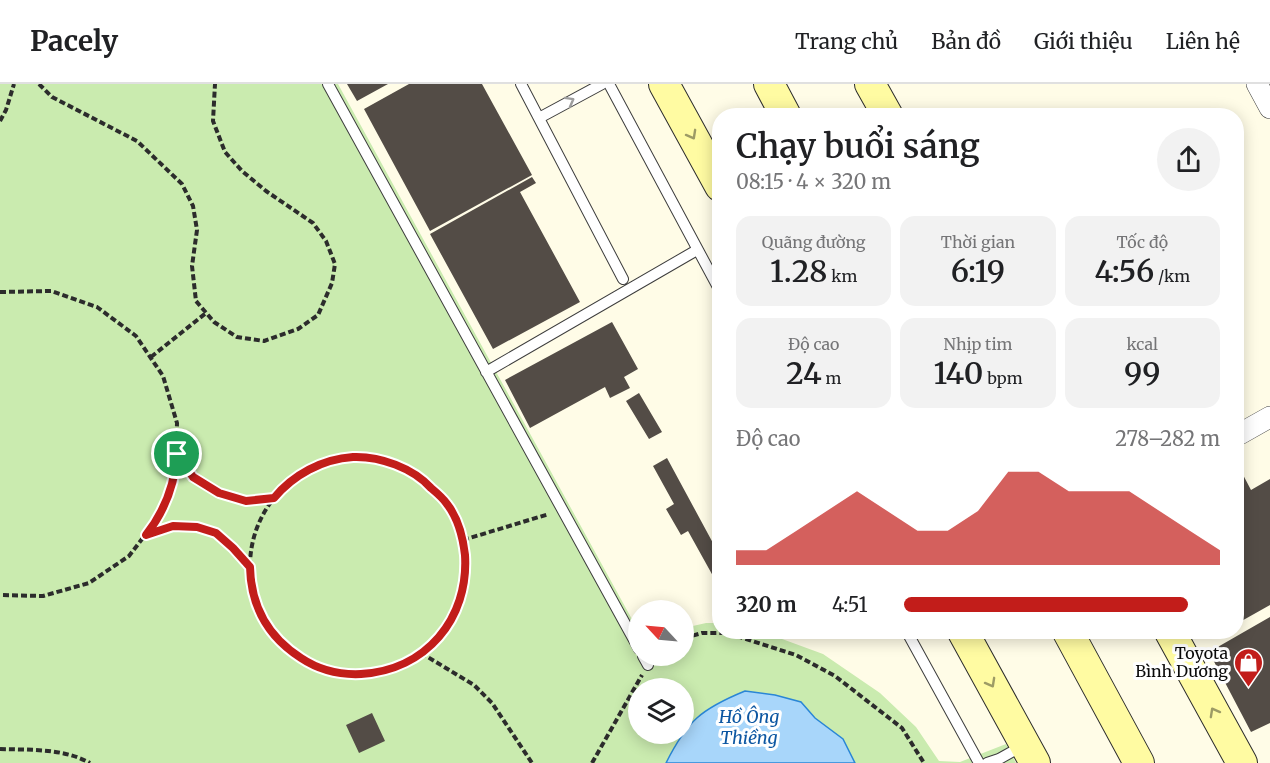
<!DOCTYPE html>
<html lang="vi">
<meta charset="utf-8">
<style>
body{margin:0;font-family:Merriweather,serif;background:#f2f2f2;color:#202124;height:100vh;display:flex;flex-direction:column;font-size:22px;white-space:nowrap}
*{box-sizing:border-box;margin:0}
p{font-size:20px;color:#757577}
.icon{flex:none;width:33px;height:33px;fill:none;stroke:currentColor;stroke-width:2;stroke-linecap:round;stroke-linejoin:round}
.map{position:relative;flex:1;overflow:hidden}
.details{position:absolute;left:712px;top:24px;width:532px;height:531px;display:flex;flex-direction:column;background:#fff;border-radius:24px;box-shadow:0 3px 15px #0003}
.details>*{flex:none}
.needle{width:39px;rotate:296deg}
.buttons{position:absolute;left:628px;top:516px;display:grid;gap:12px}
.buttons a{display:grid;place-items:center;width:66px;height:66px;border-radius:50%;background:#fff;box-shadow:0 3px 15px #0003;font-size:30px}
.pin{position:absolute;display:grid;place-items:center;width:51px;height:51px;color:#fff;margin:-26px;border:3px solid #fff;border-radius:50%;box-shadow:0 2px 6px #0007}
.round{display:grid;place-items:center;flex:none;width:63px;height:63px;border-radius:32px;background:#f2f2f2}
.overview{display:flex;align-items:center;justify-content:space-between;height:102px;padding:0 24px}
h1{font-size:33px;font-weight:600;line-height:45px}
.metrics{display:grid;grid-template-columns:repeat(3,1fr);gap:9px;height:102px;padding:6px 24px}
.metrics div{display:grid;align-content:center;border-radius:15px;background:#f2f2f2;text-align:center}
.metrics b{font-size:30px;font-weight:600}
.metrics small{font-size:16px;font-weight:400}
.metrics p{font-size:16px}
.chart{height:168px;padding:12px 24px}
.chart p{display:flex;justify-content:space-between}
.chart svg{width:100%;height:108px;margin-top:6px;fill:#c21d1a;opacity:.7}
ul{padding:0 24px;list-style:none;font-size:20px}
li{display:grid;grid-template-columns:96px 72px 1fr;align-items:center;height:45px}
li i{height:15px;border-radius:8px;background:#c21d1a}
header{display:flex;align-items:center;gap:36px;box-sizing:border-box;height:84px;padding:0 30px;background:#fff;border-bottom:2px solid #e0e0e0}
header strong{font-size:28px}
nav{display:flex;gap:33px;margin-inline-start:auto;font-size:21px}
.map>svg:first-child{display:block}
.green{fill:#caebaf;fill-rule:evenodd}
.water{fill:#a8d6fa;stroke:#2a86d6;stroke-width:1.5}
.building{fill:#534c46}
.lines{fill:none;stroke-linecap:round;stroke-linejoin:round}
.lane-casing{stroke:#3d3d3d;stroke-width:12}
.street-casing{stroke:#3d3d3d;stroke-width:22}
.secondary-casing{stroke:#2c2c2c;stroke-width:32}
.path{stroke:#2c2c2c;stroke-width:4;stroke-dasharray:6 3;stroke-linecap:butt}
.lane{stroke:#fff;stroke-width:10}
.street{stroke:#fff;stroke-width:21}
.secondary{stroke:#fffba2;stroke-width:30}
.oneway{stroke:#9d9d9d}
.oneway2{stroke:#9d9b65}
.route-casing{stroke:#fff;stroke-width:12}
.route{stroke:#c21d1a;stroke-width:8}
.labels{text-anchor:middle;stroke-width:6;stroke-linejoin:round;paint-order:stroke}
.poi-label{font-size:16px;fill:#0a0a0a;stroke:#fff;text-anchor:end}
.water-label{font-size:18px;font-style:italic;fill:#0d57a2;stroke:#fff}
</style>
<header>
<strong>Pacely</strong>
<nav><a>Trang chủ</a><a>Bản đồ</a><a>Giới thiệu</a><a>Liên hệ</a></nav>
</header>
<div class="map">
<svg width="1270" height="679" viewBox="0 0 1270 679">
<rect width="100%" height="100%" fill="#fffce7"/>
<path class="green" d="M 0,0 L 338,0 L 639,548 L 639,572 L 684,572 L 684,544 L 706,539 L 720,539 L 720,548 L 763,548 L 823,570 L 880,609 L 916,643 L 939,677 L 960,678 L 1006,660 L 1016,679 L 0,679 ZM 639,604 L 684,604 L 684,650 L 639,650 Z"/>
<path class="water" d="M 745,607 L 775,611 L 801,618 L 815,634 L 843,655 L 855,679 L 666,679 C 687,637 701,625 745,607 Z"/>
<path class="building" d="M 347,0 L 388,0 L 357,17 Z
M 409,0 L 482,0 L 532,91 L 430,147 L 364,25 Z
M 532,93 L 536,99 L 520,108 L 580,218 L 493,265 L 430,150 Z
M 612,238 L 638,285 L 624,293 L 630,304 L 610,314 L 605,303 L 530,344 L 505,296 Z
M 639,309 L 662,348 L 649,355 L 626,317 Z
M 667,374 L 720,472 L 720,488 L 713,492 L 688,447 L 681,451 L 666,425 L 674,420 L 653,382 Z
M 1241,387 L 1251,406 L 1270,395 L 1270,521 L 1238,539 L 1238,390 Z
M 1270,533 L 1270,639 L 1251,648 L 1209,568 Z
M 372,629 L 385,657 L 359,669 L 346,641 Z"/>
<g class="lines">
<defs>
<path id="lane" d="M 328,0 L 639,565
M 521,0 L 623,195
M 609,0 L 720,207
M 539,34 L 602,0
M 486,288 L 697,166
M 907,548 L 979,679
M 643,572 L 648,581
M 987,679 L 999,675 L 1024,661"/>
<path id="street" d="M 1257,0 L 1270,24
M 1238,351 L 1270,333"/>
<path id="secondary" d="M 664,0 L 720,102
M 769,0 L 786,32
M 870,0 L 888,32
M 963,548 L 1035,679
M 1068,548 L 1139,679
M 1170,548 L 1242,679"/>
</defs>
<use href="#lane" class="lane-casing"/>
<use href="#street" class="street-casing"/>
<use href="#secondary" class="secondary-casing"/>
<path class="path" d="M 39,0 L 52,13 L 137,57 L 182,100 L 193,122 L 197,146 L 192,182 L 196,217 L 214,238 L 237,253 L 264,257 L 298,245 L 318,231 L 332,199 L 335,180 L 326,157 L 313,139 L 266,107 L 242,87 L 225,68 L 213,37 L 215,0
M 0,37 L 6,26 L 14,0
M 0,208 L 51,207 L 97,223 L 136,252 L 163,292 L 177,339 L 176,388 L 159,433 L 129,472 L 89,499 L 43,512 L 0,511
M 151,273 L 206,229
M 177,370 L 193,393 L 220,409 L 246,417 L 274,415
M250 482a108 108 0 1 1 216 0a108 108 0 1 1-216 0Z
M 145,451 L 173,442 L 197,443 L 216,449 L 250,483
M 463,456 L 549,430
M 684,554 L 702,549 L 727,549 L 796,571 L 835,592 L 902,644 L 924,679
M 421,569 L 474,601 L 492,619 L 532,679
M 0,665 C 30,666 63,664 90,679
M 592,679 L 642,591"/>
<use href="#lane" class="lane"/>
<use href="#street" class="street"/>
<use href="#secondary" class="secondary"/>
</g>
<defs><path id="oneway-chevron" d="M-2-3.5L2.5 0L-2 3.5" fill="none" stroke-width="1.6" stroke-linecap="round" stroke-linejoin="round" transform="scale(1.5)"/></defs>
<use class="oneway" href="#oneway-chevron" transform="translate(570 17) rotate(-29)"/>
<g class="oneway2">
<use href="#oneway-chevron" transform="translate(692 51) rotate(61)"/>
<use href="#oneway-chevron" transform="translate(991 599) rotate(61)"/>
<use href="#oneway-chevron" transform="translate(1214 628) rotate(-119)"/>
</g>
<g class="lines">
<defs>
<path id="route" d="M 177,370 L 193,393 L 219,409 L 246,417 L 274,414 C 293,391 322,375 353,373 C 380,372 413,384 431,404 C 437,409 443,414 447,420 C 458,434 463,454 465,471 C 469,535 426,586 361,590 C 340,591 319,586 301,574 C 268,553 251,523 250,483 L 233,464 L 216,449 L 197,443 L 173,442 L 146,451 C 164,428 175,399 177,370 Z"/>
</defs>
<use href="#route" class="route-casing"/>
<use href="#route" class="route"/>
</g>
<defs>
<symbol id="shop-pin" viewBox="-11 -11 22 30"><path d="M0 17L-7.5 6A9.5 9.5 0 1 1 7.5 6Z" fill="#c21d1a" stroke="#fff"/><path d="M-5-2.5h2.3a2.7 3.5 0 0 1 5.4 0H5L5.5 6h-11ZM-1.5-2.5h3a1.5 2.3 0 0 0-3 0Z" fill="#fff"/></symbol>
</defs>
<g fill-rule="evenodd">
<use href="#shop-pin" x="1232" y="562" width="33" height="45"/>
</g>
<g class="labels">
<g class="poi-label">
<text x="1228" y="575">Toyota<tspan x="1228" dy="18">Bình Dương</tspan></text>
</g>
<g class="water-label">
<text x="749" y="639">Hồ Ông<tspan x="749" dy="21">Thiềng</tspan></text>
</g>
</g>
</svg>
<div class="buttons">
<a><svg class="needle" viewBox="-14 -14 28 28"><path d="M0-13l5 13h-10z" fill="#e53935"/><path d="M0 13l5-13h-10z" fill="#757577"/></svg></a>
<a><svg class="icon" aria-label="layers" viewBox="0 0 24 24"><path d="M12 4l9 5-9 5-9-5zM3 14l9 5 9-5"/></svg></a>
</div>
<div class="pin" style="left:177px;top:370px;background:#1e9e55"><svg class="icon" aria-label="arrive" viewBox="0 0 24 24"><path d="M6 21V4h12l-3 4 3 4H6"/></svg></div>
<section class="details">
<div class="overview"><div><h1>Chạy buổi sáng</h1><p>08:15 · 4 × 320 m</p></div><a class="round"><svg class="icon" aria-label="share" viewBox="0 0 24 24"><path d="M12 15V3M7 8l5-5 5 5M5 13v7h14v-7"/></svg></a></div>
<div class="metrics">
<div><p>Quãng đường</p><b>1.28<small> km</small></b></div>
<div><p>Thời gian</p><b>6:19</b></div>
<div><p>Tốc độ</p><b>4:56<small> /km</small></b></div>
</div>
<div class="metrics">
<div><p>Độ cao</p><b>24<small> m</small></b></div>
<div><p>Nhịp tim</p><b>140<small> bpm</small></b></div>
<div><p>kcal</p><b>99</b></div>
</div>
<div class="chart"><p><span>Độ cao</span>278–282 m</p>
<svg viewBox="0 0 160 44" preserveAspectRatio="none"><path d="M0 44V38L10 38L20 30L30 22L40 14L50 22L60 30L70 30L80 22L90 6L100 6L110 14L120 14L130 14L140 22L150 30L160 38V44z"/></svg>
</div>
<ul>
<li><b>320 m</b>4:51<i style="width:90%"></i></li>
</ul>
</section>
</div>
